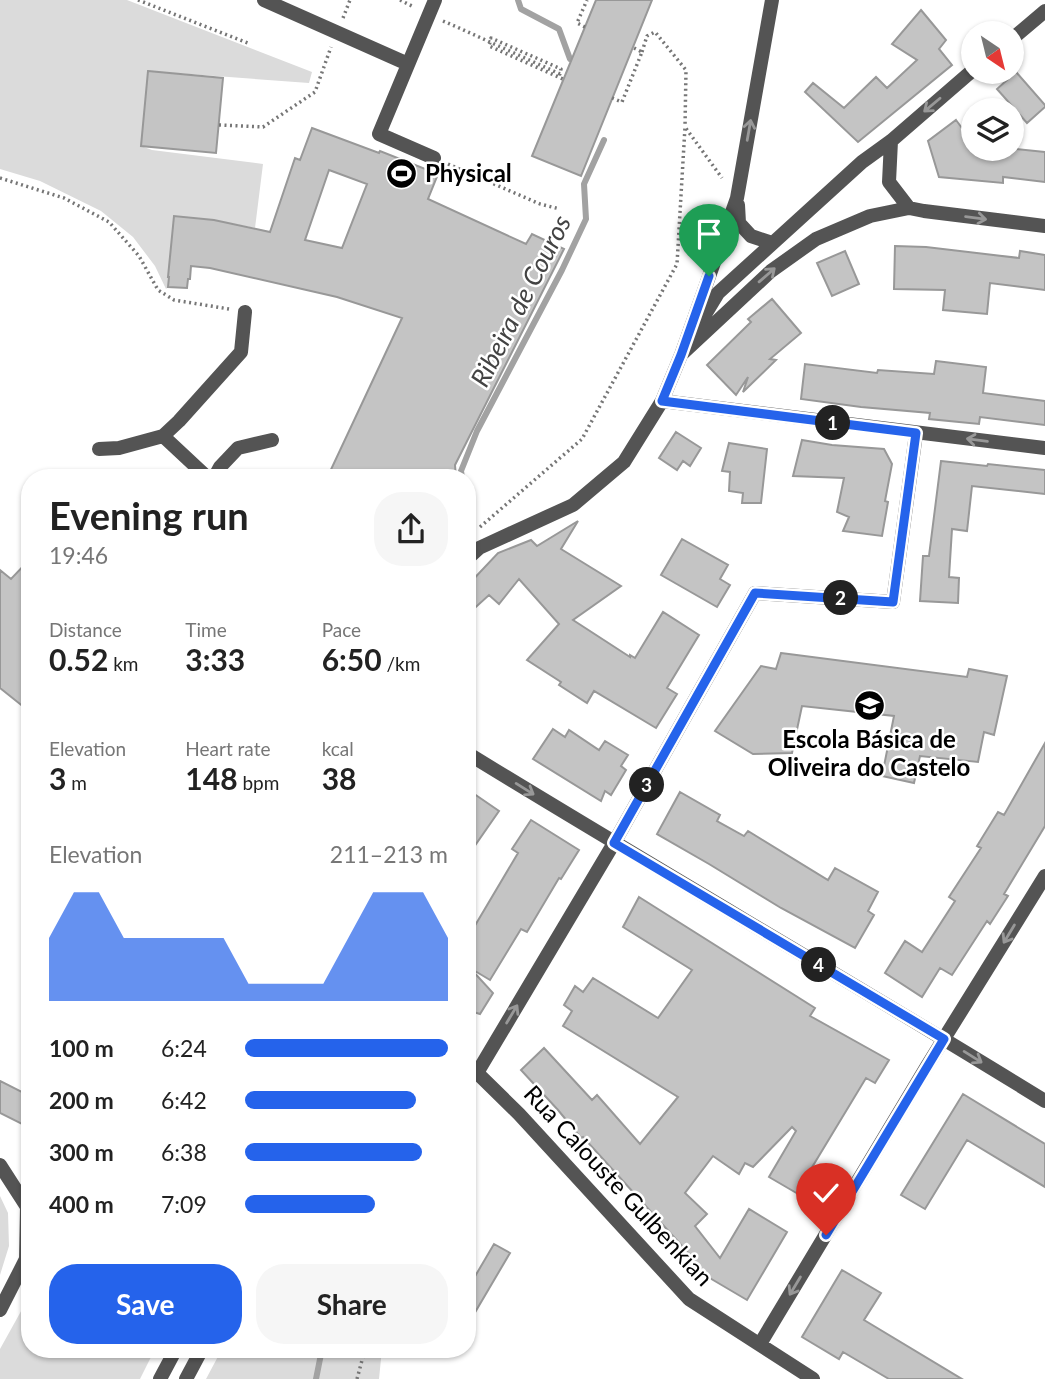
<!DOCTYPE html>
<meta charset="utf-8">
<style>
body{margin:0;font-family:Lato,sans-serif;background:#f6f6f6;color:#222;height:100vh;display:flex;flex-direction:column;font-size:26px;white-space:nowrap}
*{box-sizing:border-box;margin:0}
p{font-size:23px;color:#767676}
.icon{flex:none;width:38px;height:38px;fill:none;stroke:currentColor;stroke-width:2;stroke-linecap:round;stroke-linejoin:round}
.map{position:relative;flex:1;overflow:hidden}
.panel{position:absolute;left:21px;top:469px;width:455px;height:889px;display:flex;flex-direction:column;background:#fff;border-radius:28px;box-shadow:0 2px 5px #0004}
.panel>*{flex:none}
.needle{width:46px;rotate:145deg}
.controls{position:absolute;left:961px;top:21px;display:grid;gap:14px}
.controls a{display:grid;place-items:center;width:63px;height:63px;border-radius:50%;background:#fff;box-shadow:0 2px 5px #0004;font-size:35px}
.pin{position:absolute;display:grid;place-items:center;width:60px;height:60px;color:#fff;margin:-72px -30px;border-radius:50% 50% 50% 0;rotate:-45deg;box-shadow:0 0 7px #0007}
.pin .icon{rotate:45deg}
.km{position:absolute;width:35px;height:35px;margin:-18px;border-radius:50%;background:#222;color:#fff;font-size:19px;line-height:35px;text-align:center}
.round{display:grid;place-items:center;flex:none;width:74px;height:74px;border-radius:28px;background:#f6f6f6}
.head{display:flex;align-items:center;justify-content:space-between;height:119px;padding:0 28px}
h1{font-size:38px;font-weight:700;line-height:52px}
.stats{display:grid;grid-template-columns:repeat(3,1fr);gap:10px;height:119px;padding:7px 28px}
.stats div{display:grid;align-content:center}
.stats b{font-size:30px;font-weight:700}
.stats small{font-size:19px;font-weight:400}
.stats p{font-size:19px}
.chart{height:196px;padding:14px 28px}
.chart p{display:flex;justify-content:space-between}
.chart svg{width:100%;height:126px;margin-top:7px;fill:#2563eb;opacity:.7}
.primary-button{display:flex;gap:14px;margin-top:auto;padding:14px 28px}
.primary-button a{flex:1;height:80px;border-radius:28px;background:#2563eb;color:#fff;font-size:28px;font-weight:700;line-height:80px;text-align:center}
.primary-button a+a{background:#f6f6f6;color:#222}
ul{padding:0 28px;list-style:none;font-size:23px}
li{display:grid;grid-template-columns:112px 84px 1fr;align-items:center;height:52px}
li i{height:18px;border-radius:9px;background:#2563eb}
.map>svg:first-child{display:block}
.green{fill:#dbdbdb}
.lines{fill:none;stroke-linecap:round;stroke-linejoin:round}
.stream{stroke:#a2a2a2;stroke-width:6}
.building{fill:#c4c4c4;stroke:#989898;stroke-width:2;fill-rule:evenodd}
.path{stroke:#767676;stroke-width:3.5;stroke-dasharray:2 3.5;stroke-linecap:butt}
.street{stroke:#545454;stroke-width:14}
.oneway{stroke:#989898}
.route-casing{stroke:#fff;stroke-width:14}
.route{stroke:#2563eb;stroke-width:9}
.labels{text-anchor:middle;stroke-width:5;stroke-linejoin:round;paint-order:stroke}
.poi-label{font-size:24px;font-weight:bold;fill:#000;stroke:#fff;text-anchor:start}
.street-label{font-size:24px;fill:#000;stroke:#fff}
.water-label{font-size:26px;font-style:italic;fill:#434343;stroke:#fff}
</style>
<div class="map">
<svg width="1045" height="1379" viewBox="0 0 1045 1379">
<rect width="100%" height="100%" fill="#fff"/>
<path class="green" d="M 0,0 L 127,0 L 312,72 L 309,83 L 148,71 L 141,146 L 152,150 L 263,164 L 255,228 L 214,220 L 174,216 L 168,277 L 169,277 L 168,287 L 166,289 L 155,266 L 133,237 L 101,211 L 40,181 L 0,169 Z
M 0,1196 L 8,1213 L 9,1246 L 0,1275 Z
M 30,1295 L 30,1349 L 152,1349 L 154,1351 L 140,1379 L 0,1379 L 0,1349 Z
M 222,1349 L 382,1349 L 379,1379 L 206,1379 Z"/>
<g class="lines">
<path class="stream" d="M 518,0 L 521,9 L 559,29 L 570,59
M 462,478 L 461,471 L 477,431 L 562,270 L 586,219 L 584,184 L 604,140
M 316,1379 L 322,1349"/>
</g>
<path class="building" d="M 596,0 L 652,0 L 581,176 L 532,156 Z
M 921,10 L 946,40 L 939,49 L 952,65 L 858,142 L 805,92 L 813,83 L 844,108 L 876,77 L 887,88 L 917,60 L 892,44 Z
M 148,71 L 223,78 L 216,153 L 141,146 Z
M 1016,72 L 1045,105 L 1045,107 L 1027,123 L 997,89 Z
M 956,120 L 973,143 L 973,149 L 977,149 L 982,155 L 994,149 L 1016,149 L 1045,152 L 1045,182 L 1003,177 L 1003,183 L 939,177 L 928,141 Z
M 312,128 L 379,153 L 380,151 L 438,174 L 428,199 L 526,244 L 532,234 L 564,249 L 455,465 L 456,478 L 327,478 L 402,318 L 337,297 L 210,268 L 191,266 L 190,279 L 188,279 L 187,288 L 168,287 L 169,277 L 168,277 L 174,216 L 214,220 L 270,232 L 295,158 L 300,160 ZM 329,170 L 367,184 L 342,248 L 305,240 Z
M 895,246 L 926,247 L 1019,258 L 1020,251 L 1045,255 L 1045,290 L 990,283 L 987,314 L 943,310 L 945,290 L 894,289 Z
M 845,251 L 859,284 L 832,296 L 817,263 Z
M 772,299 L 801,333 L 770,359 L 776,360 L 743,392 L 748,377 L 736,395 L 707,365 L 751,322 L 748,319 Z
M 936,361 L 986,367 L 983,393 L 1045,401 L 1045,425 L 980,417 L 979,424 L 929,419 L 930,413 L 861,407 L 801,399 L 805,364 L 877,373 L 878,370 L 934,374 Z
M 676,432 L 701,448 L 690,466 L 683,461 L 677,470 L 659,458 Z
M 802,440 L 832,445 L 884,449 L 892,464 L 885,501 L 888,502 L 882,536 L 843,531 L 849,517 L 837,512 L 844,478 L 793,476 Z
M 729,443 L 767,449 L 761,503 L 742,503 L 743,493 L 729,491 L 730,472 L 722,471 Z
M 941,461 L 987,466 L 988,464 L 1045,470 L 1045,494 L 972,486 L 967,531 L 952,529 L 949,577 L 959,578 L 958,603 L 920,601 L 923,556 L 929,556 Z
M 578,521 L 561,549 L 621,586 L 573,620 L 630,657 L 630,655 L 635,658 L 663,612 L 699,635 L 667,688 L 677,694 L 656,728 L 594,691 L 587,703 L 559,685 L 561,682 L 527,660 L 559,624 L 519,579 L 499,604 L 489,595 L 467,615 L 467,586 L 498,553 L 531,540 L 537,546 Z
M 682,539 L 728,565 L 720,579 L 730,585 L 717,607 L 661,575 Z
M 30,559 L 30,712 L 0,688 L 0,570 L 11,579 Z
M 781,653 L 967,677 L 969,669 L 1007,676 L 994,735 L 984,732 L 978,762 L 920,756 L 914,783 L 882,776 L 894,716 L 802,706 L 792,753 L 753,754 L 715,731 L 761,666 L 776,669 Z
M 553,729 L 565,737 L 569,730 L 599,750 L 605,741 L 628,755 L 621,766 L 626,770 L 611,795 L 605,791 L 601,801 L 533,759 Z
M 1045,743 L 1045,826 L 1004,894 L 1008,896 L 990,924 L 987,921 L 952,975 L 940,968 L 922,997 L 885,973 L 905,941 L 922,952 L 955,901 L 949,897 L 981,848 L 977,846 L 998,812 L 1004,815 Z
M 467,789 L 499,811 L 467,857 Z
M 680,792 L 720,815 L 717,821 L 744,836 L 748,831 L 828,880 L 835,868 L 878,892 L 868,911 L 874,915 L 855,948 L 781,908 L 709,864 L 657,834 Z
M 531,820 L 579,850 L 561,879 L 559,878 L 527,932 L 521,929 L 490,980 L 470,968 L 493,993 L 480,1014 L 467,1010 L 467,939 L 518,853 L 512,849 Z
M 639,897 L 815,1008 L 810,1016 L 889,1060 L 875,1083 L 866,1078 L 811,1169 L 819,1174 L 805,1198 L 769,1177 L 796,1131 L 792,1127 L 753,1167 L 745,1163 L 739,1174 L 713,1156 L 685,1193 L 707,1214 L 695,1226 L 720,1258 L 749,1209 L 787,1232 L 747,1300 L 708,1277 L 688,1263 L 693,1258 L 583,1137 L 581,1138 L 558,1110 L 521,1070 L 544,1048 L 592,1100 L 597,1095 L 640,1144 L 678,1097 L 563,1026 L 572,1011 L 564,1005 L 575,986 L 583,992 L 593,978 L 658,1018 L 692,970 L 623,927 Z
M 0,1081 L 30,1096 L 30,1128 L 0,1113 Z
M 963,1094 L 1045,1144 L 1045,1187 L 967,1140 L 925,1209 L 901,1195 Z
M 494,1244 L 510,1253 L 467,1326 L 467,1290 Z
M 842,1270 L 881,1293 L 864,1320 L 962,1379 L 889,1379 L 843,1352 L 839,1359 L 802,1337 Z"/>
<g class="lines">
<path class="path" d="M 138,0 L 248,43
M 400,0 L 414,7
M 343,18 L 350,0
M 443,21 L 457,27 L 560,74 L 561,69 L 491,38 L 489,46 L 563,79
M 585,27 L 577,23 L 587,0
M 642,52 L 647,36 L 655,32 L 686,70 L 685,127
M 612,98 L 622,102 L 642,52 L 632,47
M 219,125 L 263,127 L 315,92 L 331,47
M 448,164 L 540,204 L 560,209
M 0,178 L 64,198 L 109,222 L 139,256 L 158,290 L 174,300 L 229,309
M 480,527 L 582,439 L 677,264 L 685,127 L 722,178
M 357,1379 L 365,1349"/>
<path class="street" d="M 264,0 L 408,64
M 1012,39 L 1045,11
M 891,141 L 889,182 L 909,208
M 434,158 L 379,134 L 435,0
M 738,205 L 739,223 L 751,236 L 772,243
M 698,326 L 718,293 L 862,162 L 891,141 L 973,70
M 683,353 L 771,271 L 816,239 L 870,216 L 909,208 L 924,211 L 1045,226
M 662,401 L 1045,448
M 163,436 L 179,421 L 241,352 L 245,312
M 99,449 L 119,448 L 163,436 L 208,478
M 214,478 L 220,467 L 238,448 L 272,440
M 467,559 L 479,548 L 573,505 L 624,462 L 662,401 L 681,355 L 737,198 L 772,0
M 467,753 C 659,871 854,983 1045,1101
M 467,1063 L 519,1114 L 689,1299 L 813,1379
M 477,1073 L 614,843 L 755,593 L 893,602 L 916,434
M 0,1165 L 27,1207 L 26,1259 L 0,1310
M 760,1344 L 927,1066 L 1045,876
M 160,1379 L 176,1349
M 186,1379 L 202,1349"/>
</g>
<defs><path id="oneway-shaft" d="M-6 0H5M1.5-3L5.5 0L1.5 3" fill="none" stroke-width="1.6" stroke-linecap="round" stroke-linejoin="round" transform="scale(1.75)"/></defs>
<g class="oneway">
<use href="#oneway-shaft" transform="translate(932 105) rotate(140)"/>
<use href="#oneway-shaft" transform="translate(749 130) rotate(-80)"/>
<use href="#oneway-shaft" transform="translate(976 218) rotate(7)"/>
<use href="#oneway-shaft" transform="translate(767 275) rotate(-41)"/>
<use href="#oneway-shaft" transform="translate(977 440) rotate(-173)"/>
<use href="#oneway-shaft" transform="translate(525 789) rotate(32)"/>
<use href="#oneway-shaft" transform="translate(1009 934) rotate(121)"/>
<use href="#oneway-shaft" transform="translate(512 1014) rotate(-59)"/>
<use href="#oneway-shaft" transform="translate(973 1057) rotate(32)"/>
<use href="#oneway-shaft" transform="translate(795 1286) rotate(121)"/>
</g>
<g class="lines">
<defs>
<path id="route" d="M 709,276 L 681,355 L 662,401 L 916,433 L 893,602 L 755,593 L 614,843 L 944,1039 L 826,1235"/>
</defs>
<use href="#route" class="route-casing"/>
<use href="#route" class="route"/>
</g>
<defs>
<symbol id="stadium-disc" viewBox="-11 -11 22 22"><circle r="9.5" fill="#000" stroke="#fff"/><path d="M0-5a6.5 5 0 1 0 0 10a6.5 5 0 1 0 0-10ZM-3.5-1.8h7v3.6h-7Z" fill="#fff"/></symbol>
<symbol id="school-disc" viewBox="-11 -11 22 22"><circle r="9.5" fill="#000" stroke="#fff"/><path d="M0-5L7-2L0 1L-7-2ZM-4 1L0 2.5L4 1V4Q0 6-4 4Z" fill="#fff"/></symbol>
</defs>
<g fill-rule="evenodd">
<use href="#stadium-disc" x="384" y="156" width="35" height="35"/>
<use href="#school-disc" x="852" y="688" width="35" height="35"/>
</g>
<g class="labels">
<g class="poi-label">
<text x="425" y="182">Physical</text>
<text x="869" y="748" text-anchor="middle">Escola Básica de<tspan x="869" dy="28">Oliveira do Castelo</tspan></text>
</g>
<g class="street-label">
<text transform="translate(618 1186) rotate(47)" y="8">Rua Calouste Gulbenkian</text>
</g>
<g class="water-label">
<text transform="translate(521 301) rotate(-63)" y="9">Ribeira de Couros</text>
</g>
</g>
</svg>
<div class="controls">
<a><svg class="needle" viewBox="-14 -14 28 28"><path d="M0-13l5 13h-10z" fill="#e53935"/><path d="M0 13l5-13h-10z" fill="#767676"/></svg></a>
<a><svg class="icon" aria-label="layers" viewBox="0 0 24 24"><path d="M12 4l9 5-9 5-9-5zM3 14l9 5 9-5"/></svg></a>
</div>
<div class="pin" style="left:709px;top:276px;background:#1e9e55"><svg class="icon" aria-label="arrive" viewBox="0 0 24 24"><path d="M6 21V4h12l-3 4 3 4H6"/></svg></div>
<div class="pin" style="left:826px;top:1235px;background:#d93025"><svg class="icon" aria-label="check" viewBox="0 0 24 24"><path d="M5 12l5 5 9-10"/></svg></div>
<b class="km" style="left:833px;top:423px">1</b>
<b class="km" style="left:841px;top:598px">2</b>
<b class="km" style="left:647px;top:785px">3</b>
<b class="km" style="left:819px;top:965px">4</b>
<section class="panel">
<div class="head"><div><h1>Evening run</h1><p>19:46</p></div><a class="round"><svg class="icon" aria-label="share" viewBox="0 0 24 24"><path d="M12 15V3M7 8l5-5 5 5M5 13v7h14v-7"/></svg></a></div>
<div class="stats">
<div><p>Distance</p><b>0.52<small> km</small></b></div>
<div><p>Time</p><b>3:33</b></div>
<div><p>Pace</p><b>6:50<small> /km</small></b></div>
</div>
<div class="stats">
<div><p>Elevation</p><b>3<small> m</small></b></div>
<div><p>Heart rate</p><b>148<small> bpm</small></b></div>
<div><p>kcal</p><b>38</b></div>
</div>
<div class="chart"><p><span>Elevation</span>211–213 m</p>
<svg viewBox="0 0 160 44" preserveAspectRatio="none"><path d="M0 44V22L10 6L20 6L30 22L40 22L50 22L60 22L70 22L80 38L90 38L100 38L110 38L120 22L130 6L140 6L150 6L160 22V44z"/></svg>
</div>
<ul>
<li><b>100 m</b>6:24<i style="width:100%"></i></li>
<li><b>200 m</b>6:42<i style="width:84%"></i></li>
<li><b>300 m</b>6:38<i style="width:87%"></i></li>
<li><b>400 m</b>7:09<i style="width:64%"></i></li>
</ul>
<div class="primary-button"><a>Save</a><a>Share</a></div>
</section>
</div>
